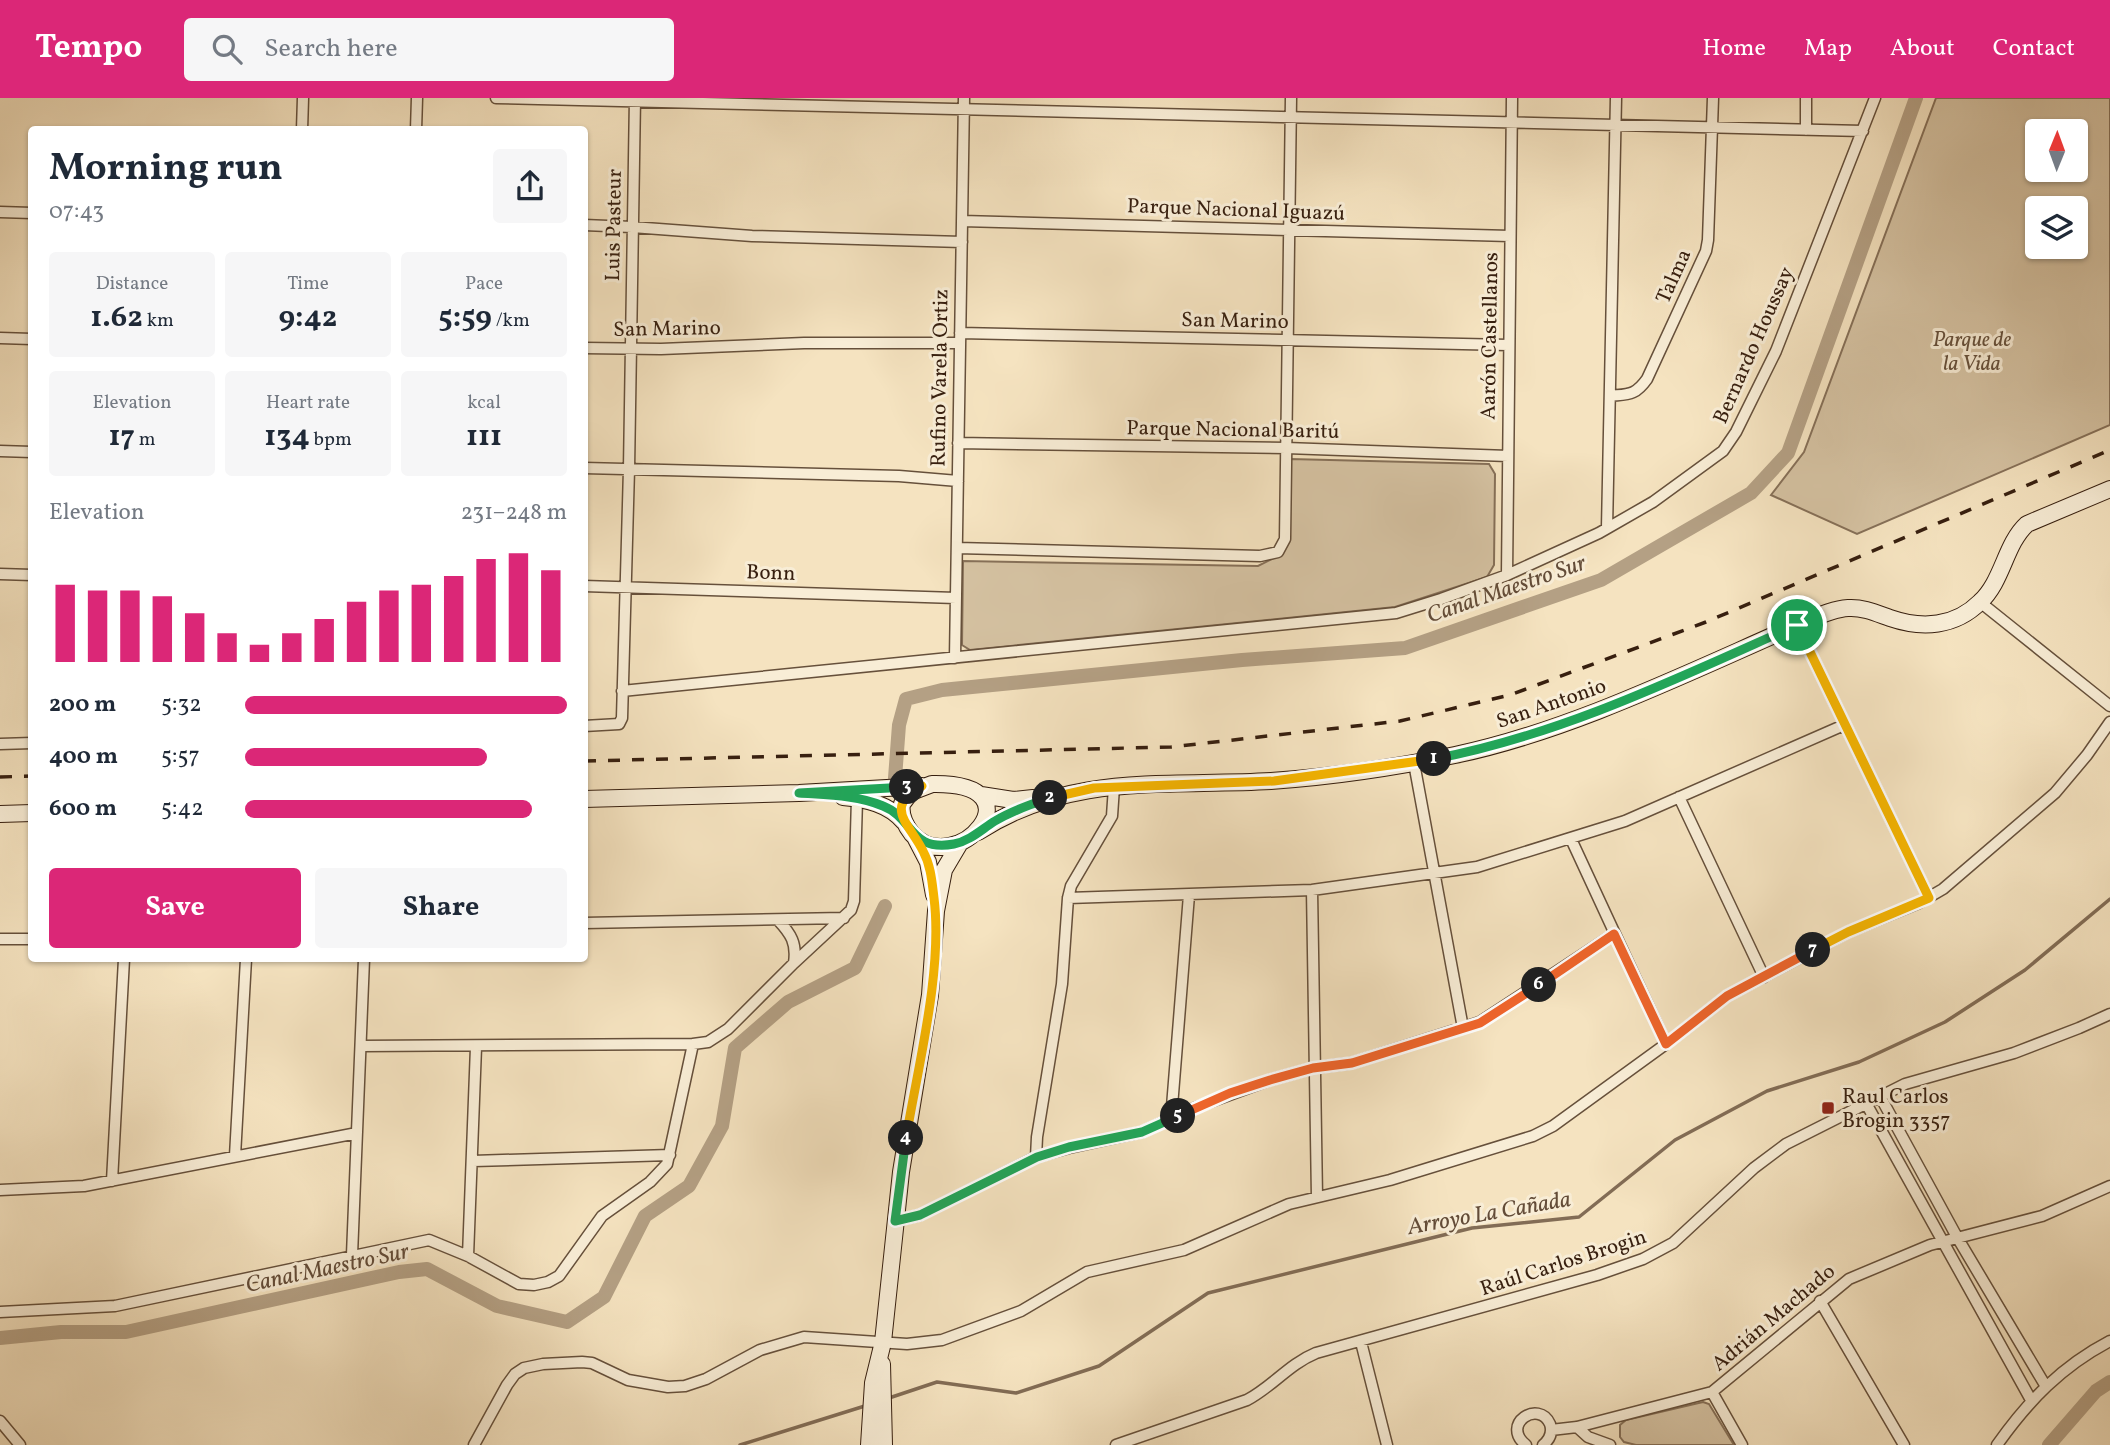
<!DOCTYPE html>
<meta charset="utf-8">
<style>
body{margin:0;font-family:Vollkorn,serif;background:#f6f6f7;color:#1f2937;height:100vh;display:flex;flex-direction:column;font-size:26px;white-space:nowrap}
*{box-sizing:border-box;margin:0}
p{font-size:23px;color:#747a83}
.icon{flex:none;width:38px;height:38px;fill:none;stroke:currentColor;stroke-width:2;stroke-linecap:round;stroke-linejoin:round}
.map{position:relative;flex:1;overflow:hidden}
.details{position:absolute;left:28px;top:28px;width:560px;height:836px;display:flex;flex-direction:column;background:#fff;border-radius:7px;box-shadow:0 2px 5px #0004}
.details>*{flex:none}
.needle{width:46px;rotate:1deg}
.controls{position:absolute;left:2025px;top:21px;display:grid;gap:14px}
.controls a{display:grid;place-items:center;width:63px;height:63px;border-radius:7px;background:#fff;box-shadow:0 2px 5px #0004;font-size:35px}
.pin{position:absolute;display:grid;place-items:center;width:60px;height:60px;color:#fff;margin:-30px;border:4px solid #fff;border-radius:50%;box-shadow:0 2px 7px #0007}
.km{position:absolute;width:35px;height:35px;margin:-18px;border-radius:50%;background:#222;color:#fff;font-size:19px;line-height:35px;text-align:center}
.round{display:grid;place-items:center;flex:none;width:74px;height:74px;border-radius:7px;background:#f6f6f7}
.head{display:flex;align-items:center;justify-content:space-between;height:119px;padding:0 21px}
h1{font-size:38px;font-weight:700;line-height:52px}
.metrics{display:grid;grid-template-columns:repeat(3,1fr);gap:10px;height:119px;padding:7px 21px}
.metrics div{display:grid;align-content:center;border-radius:7px;background:#f6f6f7;text-align:center}
.metrics b{font-size:30px;font-weight:700}
.metrics small{font-size:19px;font-weight:400}
.metrics p{font-size:19px}
.chart{height:196px;padding:14px 21px}
.chart p{display:flex;justify-content:space-between}
.chart svg{width:100%;height:126px;margin-top:7px;stroke:#db2777;stroke-width:6}
.primary-button{display:flex;gap:14px;margin-top:auto;padding:14px 21px}
.primary-button a{flex:1;height:80px;border-radius:7px;background:#db2777;color:#fff;font-size:28px;font-weight:700;line-height:80px;text-align:center}
.primary-button a+a{background:#f6f6f7;color:#1f2937}
ul{padding:0 21px;list-style:none;font-size:23px}
li{display:grid;grid-template-columns:112px 84px 1fr;align-items:center;height:52px}
li i{height:18px;border-radius:9px;background:#db2777}
header{display:flex;align-items:center;gap:42px;box-sizing:border-box;height:98px;padding:0 35px;background:#db2777;color:#fff}
header strong{font-size:33px}
nav{display:flex;gap:38px;margin-inline-start:auto;font-size:24px}
.search{width:490px;height:63px;background:#f6f6f7;display:flex;align-items:center;gap:18px;box-sizing:border-box;padding:0 24px;border-radius:7px;color:#747a83;font-size:26px}
.map>svg:first-child{display:block}
.green{fill:#d5c2a2;stroke:#867058;stroke-width:2;fill-rule:evenodd}
.lines{fill:none;stroke-linecap:round;stroke-linejoin:round}
.stream{stroke:#826c55;stroke-width:3.5}
.canal{stroke:#b4a084;stroke-width:14}
.minor-casing{stroke:#66503b;stroke-width:13}
.secondary-casing{stroke:#371f0f;stroke-width:18}
.minor{stroke:#f8edd6;stroke-width:10}
.secondary{stroke:#f8edd6;stroke-width:16}
.rail{stroke:#371f0f;stroke-width:3.5;stroke-dasharray:12 12;stroke-linecap:butt}
.split-1-casing{stroke:#fff;stroke-width:14}
.split-2-casing{stroke:#fff;stroke-width:14}
.split-3-casing{stroke:#fff;stroke-width:14}
.split-4-casing{stroke:#fff;stroke-width:14}
.split-5-casing{stroke:#fff;stroke-width:14}
.split-6-casing{stroke:#fff;stroke-width:14}
.split-7-casing{stroke:#fff;stroke-width:14}
.split-8-casing{stroke:#fff;stroke-width:14}
.split-1{stroke:#22a559;stroke-width:9}
.split-2{stroke:#f5b400;stroke-width:9}
.split-3{stroke:#22a559;stroke-width:9}
.split-4{stroke:#f5b400;stroke-width:9}
.split-5{stroke:#22a559;stroke-width:9}
.split-6{stroke:#f0652b;stroke-width:9}
.split-7{stroke:#f0652b;stroke-width:9}
.split-8{stroke:#f5b400;stroke-width:9}
.poi-dot{fill:#8f2418;stroke:#f8edd6;stroke-width:2.5}
.labels{text-anchor:middle;stroke-width:6;stroke-linejoin:round;paint-order:stroke}
.street-label{font-size:21px;fill:#371f0f;stroke:#f8edd6}
.park-label{font-size:21px;font-style:italic;fill:#66503b;stroke:#f8edd6}
.poi-label{font-size:21px;fill:#371f0f;stroke:#f8edd6;text-anchor:start}
.water-label{font-size:23px;font-style:italic;fill:#634c38;stroke:#f8edd6}
</style>
<header>
<strong>Tempo</strong>
<div class="search"><svg class="icon" aria-label="search" viewBox="0 0 24 24"><circle cx="10" cy="10" r="6"/><path d="M15 15l6 6"/></svg>Search here</div>
<nav><a>Home</a><a>Map</a><a>About</a><a>Contact</a></nav>
</header>
<div class="map">
<svg width="2110" height="1347" viewBox="0 0 2110 1347">
<rect width="100%" height="100%" fill="#f5e3c0"/>
<filter id="stains"><feTurbulence type="fractalNoise" baseFrequency=".00286" numOctaves="4"/><feColorMatrix values="0 0 0 0 .2 0 0 0 0 .09 0 0 0 0 .02 0 0 0 .5 -.17"/></filter>
<radialGradient id="worn" r=".72"><stop offset=".6" stop-color="#630" stop-opacity="0"/><stop offset="1" stop-color="#630" stop-opacity=".3"/></radialGradient>
<path class="green" d="M 1936,0 L 2110,0 L 2110,327 L 1857,436 L 1771,397 L 1804,354 ZM 2037,33 L 2076,33 L 2076,72 L 2037,72 ZM 2037,110 L 2076,110 L 2076,149 L 2037,149 Z
M 1290,361 L 1489,366 L 1495,376 L 1494,467 L 1487,479 L 1395,509 L 970,552 L 962,547 L 963,463 L 1258,468 L 1276,459 L 1287,443 Z
M 1703,1304 L 1709,1306 L 1734,1347 L 1636,1347 L 1624,1344 L 1620,1339 L 1620,1327 L 1626,1322 Z"/>
<g class="lines">
<path class="stream" d="M 889,1300 L 937,1284 L 1016,1295 L 1099,1268 L 1208,1195 L 1472,1130 L 1579,1119 L 1675,1042 L 1767,993 L 1859,964 L 1945,924 L 2025,872 L 2110,801
M 740,1347 L 868,1307"/>
<path class="canal" d="M 895,680 L 899,627 L 906,601 L 942,592 L 1242,562 L 1405,550 L 1601,482 L 1751,395 L 1788,355 L 1916,0
M 0,1240 L 61,1234 L 126,1234 L 399,1174 L 427,1171 L 497,1208 L 567,1224 L 604,1199 L 645,1118 L 689,1088 L 722,1028 L 735,950 L 788,904 L 855,870 L 885,808
M 2049,1347 L 2096,1293 L 2110,1284"/>
<defs>
<path id="minor" d="M 496,0 L 1863,33
M 302,32 L 303,0
M 416,32 L 417,0
M 1806,32 L 1806,0
M 0,114 L 32,115
M 962,123 L 1510,138
M 584,127 L 632,129 L 752,138 L 962,144
M 960,235 L 1508,247
M 0,240 L 32,241
M 584,250 L 661,251 L 804,245 L 960,245
M 1610,298 C 1628,296 1635,298 1647,281 L 1706,153 L 1708,142 L 1713,0
M 958,345 L 1286,350 L 1508,358
M 0,353 L 32,354
M 584,370 L 899,378 L 958,383
M 1607,430 L 1616,0
M 957,450 L 1260,458 L 1278,454 L 1285,441 L 1291,0
M 0,476 L 32,477
M 1507,477 L 1512,0
M 584,488 L 956,500
M 1980,504 L 2110,608
M 1797,527 L 1929,800
M 955,560 L 964,0
M 622,593 L 1396,515 L 1441,501 L 1507,477 L 1599,435 L 1653,404 L 1723,353 L 1736,334 L 1776,253 L 1875,0
M 584,628 L 619,626 L 622,620 L 629,371 L 635,0
M 0,646 L 32,645
M 1414,665 L 1463,930
M 1679,699 L 1764,879
M 1571,741 L 1666,946
M 1312,792 L 1317,1099
M 1068,800 L 1312,792 L 1477,769 L 1625,723 L 1844,627
M 778,822 C 791,836 797,845 794,865
M 584,825 L 844,820
M 0,841 L 32,841
M 362,948 L 693,946
M 1881,1000 L 1957,1139 L 2045,1287
M 1867,1007 L 2031,1302
M 1171,1021 L 1189,797
M 235,1058 L 246,861
M 1036,1059 L 1037,1039 L 1062,886 L 1068,800 L 1071,788 L 1112,718 L 1114,689
M 473,1063 L 670,1057
M 112,1083 L 124,861
M 0,1092 L 84,1088 L 357,1035
M 895,1123 L 920,1117 L 1036,1059 L 1069,1050 L 1142,1034 L 1197,1009 L 1270,982 L 1313,970 L 1352,965 L 1480,924 L 1614,836
M 352,1157 L 364,861
M 468,1158 L 476,949
M 1820,1203 L 1904,1347
M 0,1214 L 115,1208 L 429,1142 L 468,1158 L 519,1186 L 534,1187 L 548,1184 L 559,1178 L 602,1118 L 650,1084 L 667,1066 L 693,946 L 708,944 L 728,931 L 794,865 L 851,812 L 854,803 L 857,701
M 1361,1244 L 1387,1347
M 1712,1294 L 1742,1347
M 0,1323 L 20,1347
M 1577,1329 L 1588,1339 L 1610,1347
M 1551,1332 L 1577,1329 L 1712,1294 L 1849,1181 L 1930,1147 L 2042,1118 L 2110,1088
M 474,1347 L 507,1287 L 515,1276 L 524,1270 L 543,1266 L 582,1264 L 592,1265 L 628,1282 L 668,1289 L 685,1288 L 706,1281 L 760,1252 L 804,1239 L 907,1246 L 942,1242 L 1021,1213 L 1087,1174 L 1184,1152 L 1289,1106 L 1390,1082 L 1533,1038 L 1553,1028 L 1666,946 L 1727,898 L 1848,834 L 1919,805 L 1943,791 L 2055,695 L 2087,657 L 2110,624
M 1116,1347 L 1247,1302 C 1272,1289 1289,1266 1316,1255 L 1597,1177 L 1643,1161 L 1673,1145 L 1754,1070 L 1786,1046 L 1905,986 L 2014,955 L 2079,930 L 2110,916
M 1526,1347 C 1500,1326 1539,1301 1550,1326 C 1553,1335 1549,1342 1543,1347
M 1997,1347 C 2028,1303 2062,1268 2110,1243"/>
<path id="secondary" d="M 932,686 C 1045,684 955,784 912,736 C 905,727 900,717 902,706 L 911,694 Z
M 981,697 L 1013,702 L 1033,700
M 843,699 C 866,701 889,706 904,724
M 584,701 L 799,695 L 922,688
M 0,716 L 32,715
M 978,734 C 1070,674 1166,689 1271,683 C 1330,679 1397,669 1455,657 C 1570,633 1689,574 1797,527 C 1813,521 1830,511 1848,510 C 1863,509 1876,515 1890,520 C 1922,531 1955,529 1980,504 C 2003,483 2005,446 2027,426 L 2110,391
M 915,739 L 928,764 L 934,797
M 882,1266 L 884,1347
M 869,1347 L 873,1285 L 883,1244 L 901,1074 L 930,897 L 936,813 L 944,772 L 960,745"/>
</defs>
<use href="#minor" class="minor-casing"/>
<use href="#secondary" class="secondary-casing"/>
<use href="#minor" class="minor"/>
<use href="#secondary" class="secondary"/>
<path class="rail" d="M 584,663 L 1171,649 L 1400,623 L 1510,597 L 1706,524 L 2110,352
M 0,679 L 32,678"/>
</g>
<g class="lines">
<defs>
<path id="split-1" d="M 1434,661 C 1561,637 1680,579 1797,527"/>
<path id="split-2" d="M 1050,700 L 1094,690 L 1274,683 L 1434,661"/>
<path id="split-3" d="M 907,689 L 799,695 C 827,697 857,697 883,708 C 914,720 909,754 954,746 C 970,743 982,731 995,723 C 1012,713 1031,706 1050,700"/>
<path id="split-4" d="M 906,1040 C 918,968 943,872 934,800 C 932,784 931,768 923,753 C 910,726 882,709 922,688 L 907,689"/>
<path id="split-5" d="M 906,1040 L 895,1123 L 920,1117 L 1037,1059 L 1069,1049 L 1142,1034 L 1178,1018"/>
<path id="split-6" d="M 1178,1018 L 1230,995 L 1270,982 L 1313,970 L 1352,965 L 1480,925 L 1539,887"/>
<path id="split-7" d="M 1539,887 L 1614,836 L 1666,946 L 1727,898 L 1813,852"/>
<path id="split-8" d="M 1797,527 L 1929,800 L 1848,834 L 1813,852"/>
</defs>
<use href="#split-1" class="split-1-casing"/>
<use href="#split-2" class="split-2-casing"/>
<use href="#split-3" class="split-3-casing"/>
<use href="#split-4" class="split-4-casing"/>
<use href="#split-5" class="split-5-casing"/>
<use href="#split-6" class="split-6-casing"/>
<use href="#split-7" class="split-7-casing"/>
<use href="#split-8" class="split-8-casing"/>
<use href="#split-1" class="split-1"/>
<use href="#split-2" class="split-2"/>
<use href="#split-3" class="split-3"/>
<use href="#split-4" class="split-4"/>
<use href="#split-5" class="split-5"/>
<use href="#split-6" class="split-6"/>
<use href="#split-7" class="split-7"/>
<use href="#split-8" class="split-8"/>
</g>
<rect class="poi-dot" x="1821" y="1003" width="14" height="14" rx="3.5"/>
<g class="labels">
<g class="street-label">
<text transform="translate(1236 111) rotate(2)" y="7">Parque Nacional Iguazú</text>
<text transform="translate(613 127) rotate(-89)" y="7">Luis Pasteur</text>
<text transform="translate(1673 178) rotate(-66)" y="7">Talma</text>
<text transform="translate(1235 222) rotate(1)" y="7">San Marino</text>
<text transform="translate(667 230) rotate(-1)" y="7">San Marino</text>
<text transform="translate(1489 238) rotate(-89)" y="7">Aarón Castellanos</text>
<text transform="translate(1753 247) rotate(-66)" y="7">Bernardo Houssay</text>
<text transform="translate(939 280) rotate(-89)" y="7">Rufino Varela Ortiz</text>
<text transform="translate(1233 331) rotate(1)" y="7">Parque Nacional Baritú</text>
<text transform="translate(771 474) rotate(2)" y="7">Bonn</text>
<text transform="translate(1551 605) rotate(-19)" y="7">San Antonio</text>
<text transform="translate(1563 1164) rotate(-18)" y="7">Raúl Carlos Brogin</text>
<text transform="translate(1773 1219) rotate(-40)" y="7">Adrián Machado</text>
</g>
<g class="park-label">
<text x="1972" y="248">Parque de<tspan x="1972" dy="24">la Vida</tspan></text>
</g>
<g class="poi-label">
<text x="1842" y="1005">Raul Carlos<tspan x="1842" dy="24">Brogin 3357</tspan></text>
</g>
<g class="water-label">
<text transform="translate(1506 490) rotate(-19)" y="8">Canal Maestro Sur</text>
<text transform="translate(1489 1114) rotate(-10)" y="8">Arroyo La Cañada</text>
<text transform="translate(327 1169) rotate(-12)" y="8">Canal Maestro Sur</text>
</g>
</g>
<rect width="100%" height="100%" filter="url(#stains)"/>
<rect width="100%" height="100%" fill="url(#worn)"/>
</svg>
<div class="controls">
<a><svg class="needle" viewBox="-14 -14 28 28"><path d="M0-13l5 13h-10z" fill="#e53935"/><path d="M0 13l5-13h-10z" fill="#747a83"/></svg></a>
<a><svg class="icon" aria-label="layers" viewBox="0 0 24 24"><path d="M12 4l9 5-9 5-9-5zM3 14l9 5 9-5"/></svg></a>
</div>
<div class="pin" style="left:1797px;top:527px;background:#1e9e55"><svg class="icon" aria-label="arrive" viewBox="0 0 24 24"><path d="M6 21V4h12l-3 4 3 4H6"/></svg></div>
<b class="km" style="left:1434px;top:661px">1</b>
<b class="km" style="left:1050px;top:700px">2</b>
<b class="km" style="left:907px;top:689px">3</b>
<b class="km" style="left:906px;top:1040px">4</b>
<b class="km" style="left:1178px;top:1018px">5</b>
<b class="km" style="left:1539px;top:887px">6</b>
<b class="km" style="left:1813px;top:852px">7</b>
<section class="details">
<div class="head"><div><h1>Morning run</h1><p>07:43</p></div><a class="round"><svg class="icon" aria-label="share" viewBox="0 0 24 24"><path d="M12 15V3M7 8l5-5 5 5M5 13v7h14v-7"/></svg></a></div>
<div class="metrics">
<div><p>Distance</p><b>1.62<small> km</small></b></div>
<div><p>Time</p><b>9:42</b></div>
<div><p>Pace</p><b>5:59<small> /km</small></b></div>
</div>
<div class="metrics">
<div><p>Elevation</p><b>17<small> m</small></b></div>
<div><p>Heart rate</p><b>134<small> bpm</small></b></div>
<div><p>kcal</p><b>111</b></div>
</div>
<div class="chart"><p><span>Elevation</span>231–248 m</p>
<svg viewBox="0 0 160 44" preserveAspectRatio="none"><path d="M5 44V17M15 44V19M25 44V19M35 44V21M45 44V27M55 44V34M65 44V38M75 44V34M85 44V29M95 44V23M105 44V19M115 44V17M125 44V14M135 44V8M145 44V6M155 44V12"/></svg>
</div>
<ul>
<li><b>200 m</b>5:32<i style="width:100%"></i></li>
<li><b>400 m</b>5:57<i style="width:75%"></i></li>
<li><b>600 m</b>5:42<i style="width:89%"></i></li>
</ul>
<div class="primary-button"><a>Save</a><a>Share</a></div>
</section>
</div>
